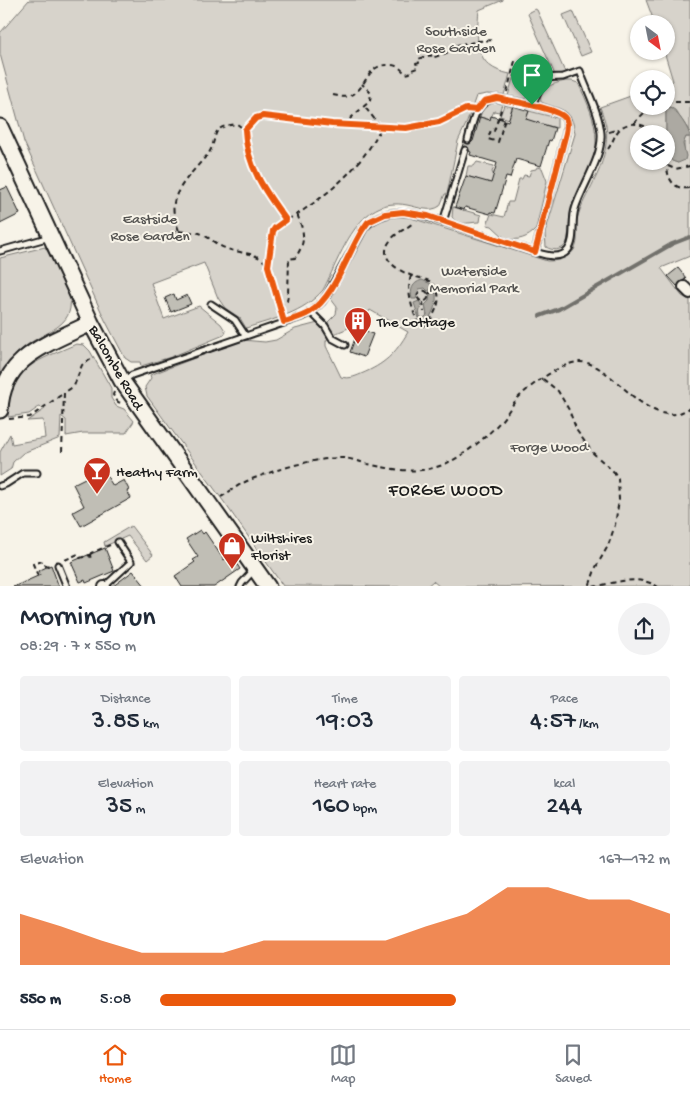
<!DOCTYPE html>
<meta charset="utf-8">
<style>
body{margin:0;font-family:"Gochi Hand",sans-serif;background:#f2f2f3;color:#1f2937;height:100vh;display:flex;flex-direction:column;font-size:19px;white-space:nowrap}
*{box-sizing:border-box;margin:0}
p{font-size:16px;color:#747a83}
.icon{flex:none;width:28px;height:28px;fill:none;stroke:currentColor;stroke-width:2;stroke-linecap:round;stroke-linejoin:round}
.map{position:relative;height:586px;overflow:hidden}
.drawer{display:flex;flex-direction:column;background:#fff;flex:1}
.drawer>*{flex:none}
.needle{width:32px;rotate:148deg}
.controls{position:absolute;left:630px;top:15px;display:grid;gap:10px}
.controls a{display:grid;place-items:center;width:45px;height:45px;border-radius:50%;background:#fff;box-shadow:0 1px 4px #0004;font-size:25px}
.pin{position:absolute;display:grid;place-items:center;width:42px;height:42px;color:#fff;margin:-51px -21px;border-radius:50% 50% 50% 0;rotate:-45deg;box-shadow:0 0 5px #0007}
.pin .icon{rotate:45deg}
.round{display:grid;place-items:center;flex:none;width:52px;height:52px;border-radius:26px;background:#f2f2f3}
.head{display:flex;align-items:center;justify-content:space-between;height:85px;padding:0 20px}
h1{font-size:28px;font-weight:600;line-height:38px}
.stats{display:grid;grid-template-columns:repeat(3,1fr);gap:8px;height:85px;padding:5px 20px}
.stats div{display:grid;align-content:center;border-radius:5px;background:#f2f2f3;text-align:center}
.stats b{font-size:25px;font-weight:600}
.stats small{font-size:14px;font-weight:400}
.stats p{font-size:14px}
.chart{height:140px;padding:10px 20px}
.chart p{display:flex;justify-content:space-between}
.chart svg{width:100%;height:90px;margin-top:5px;fill:#ea580c;opacity:.7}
ul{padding:0 20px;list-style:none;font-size:16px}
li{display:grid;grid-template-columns:80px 60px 1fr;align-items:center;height:38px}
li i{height:12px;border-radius:6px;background:#ea580c}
.tab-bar{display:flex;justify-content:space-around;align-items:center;height:70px;border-top:1px solid #e0e1e3;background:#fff;font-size:14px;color:#747a83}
.tab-bar a{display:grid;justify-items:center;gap:2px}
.tab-bar .active{color:#ea580c}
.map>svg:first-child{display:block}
.green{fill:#d7d3cb;stroke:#7a7874;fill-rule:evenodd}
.water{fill:#aca9a2;stroke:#72716c}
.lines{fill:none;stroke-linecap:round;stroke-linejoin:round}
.stream{stroke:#72716c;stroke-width:4}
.building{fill:#c0beb5;stroke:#1c1c1c}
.lane-casing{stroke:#1c1c1c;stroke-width:9}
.street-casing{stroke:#1c1c1c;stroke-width:14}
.secondary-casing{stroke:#1c1c1c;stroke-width:19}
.path{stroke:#1c1c1c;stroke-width:2;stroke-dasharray:5 4;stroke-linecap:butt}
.lane{stroke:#f7f3e8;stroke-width:5}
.street{stroke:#f7f3e8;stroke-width:10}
.secondary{stroke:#f7f3e8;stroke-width:15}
.route-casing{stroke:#fff;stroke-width:10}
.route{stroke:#ea580c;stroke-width:6}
.labels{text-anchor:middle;stroke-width:4;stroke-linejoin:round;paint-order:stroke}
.park-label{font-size:15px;fill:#545351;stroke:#f7f3e8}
.poi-label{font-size:15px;fill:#1c1c1c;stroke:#f7f3e8;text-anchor:start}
.street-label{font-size:15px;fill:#1c1c1c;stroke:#f7f3e8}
.quarter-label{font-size:18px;letter-spacing:1px;fill:#1c1c1c;stroke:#f7f3e8}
</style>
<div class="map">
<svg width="690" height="587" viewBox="0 0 690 587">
<rect width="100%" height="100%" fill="#f7f3e8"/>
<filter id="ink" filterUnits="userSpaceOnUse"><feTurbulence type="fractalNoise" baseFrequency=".02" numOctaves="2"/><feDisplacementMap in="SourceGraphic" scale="10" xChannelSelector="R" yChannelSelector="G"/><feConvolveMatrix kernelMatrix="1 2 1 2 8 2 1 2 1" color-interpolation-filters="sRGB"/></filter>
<g filter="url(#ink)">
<path class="green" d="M 29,0 L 503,0 L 479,10 C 476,41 474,67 510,74 L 504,95 L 487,94 L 476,96 L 467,122 L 458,141 L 447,194 L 445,194 L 440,206 C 430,213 418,207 407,205 C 358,195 341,256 323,290 C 303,313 274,319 246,328 L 240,318 L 225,308 L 218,298 L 204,263 L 151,283 L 164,319 L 199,306 L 221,324 L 226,332 L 224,335 L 171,357 L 141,366 L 140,362 L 131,362 L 125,358 L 105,320 L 24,142 L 0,54 L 0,33 Z
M 646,0 L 690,0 L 690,132 L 675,110 L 670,107 L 666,112 L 666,134 L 639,134 L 639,161 L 666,161 L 666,135 C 668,139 671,143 672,147 C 672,155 667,160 678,163 L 684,150 L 684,139 L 686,137 L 690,137 L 690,256 L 661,268 L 682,296 L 690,300 L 690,586 L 440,587 L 433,581 L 426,587 L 283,586 L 224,502 L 147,396 L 145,387 L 151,378 L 150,375 L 242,340 L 265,342 L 276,340 L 295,329 L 318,323 L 328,338 L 326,341 L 326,346 L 341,377 C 349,379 354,377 361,374 C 385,364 395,354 408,332 L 370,310 C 362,324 348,328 334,334 L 328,327 L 328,322 L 336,314 L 337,307 L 331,299 L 368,230 C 380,219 392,216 408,217 L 547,261 C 558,261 567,259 574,250 C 580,240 575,231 577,220 C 580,206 588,194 594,181 C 602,166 609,143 606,126 C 605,120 602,113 600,107 L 639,93 L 639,106 L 666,106 L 666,84 L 673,81 L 664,51 L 666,51 L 666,24 L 655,24 ZM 430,295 C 434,308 434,312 426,323 L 419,322 L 418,301 L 420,317 L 424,318 L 427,315 L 425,305 L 429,301 Z
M 535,9 L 537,10 L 565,72 L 555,75 L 528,14 L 529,12 Z
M 573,11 L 591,52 L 581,56 L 563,15 Z
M 514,75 L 535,75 L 536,86 L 525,99 L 508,96 Z
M 565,81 L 572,81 L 578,83 C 587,101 596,121 596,141 C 596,165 577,187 571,210 C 568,219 570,237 566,244 C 562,251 552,251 546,247 L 545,233 L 575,134 C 572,107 562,111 541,102 C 538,87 553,84 565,81 Z
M 496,102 L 502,104 L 499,112 L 494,111 L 490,120 L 480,117 C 482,107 487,104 496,102 Z
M 504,105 L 512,107 L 509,119 L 500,116 Z
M 529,111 L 557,118 L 557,128 L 526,120 Z
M 477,162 L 494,166 L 492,172 L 494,176 L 486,202 L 474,189 L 477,179 L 466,176 L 468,166 L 474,166 Z
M 537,167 L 542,168 L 547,181 L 536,229 C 528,238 518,241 506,239 L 492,226 L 487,225 L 491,214 L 504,217 L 508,202 L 513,202 L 519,179 L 522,179 L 524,175 L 529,176 L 531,170 L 536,169 Z
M 453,207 L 481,215 L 480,222 C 469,222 459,227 452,217 Z
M 45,247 C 53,261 68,283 70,299 C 74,326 45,332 27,345 C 16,353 6,366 0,377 L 0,258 Z
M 76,344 L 84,345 L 90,351 L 111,388 L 111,398 L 116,406 L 124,409 L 134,421 L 126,433 L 83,433 L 66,436 L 66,420 L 61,416 L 60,438 L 23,453 L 13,462 L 11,469 L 0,476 L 0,452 L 10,434 L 12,444 L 45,438 L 43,420 L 27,421 L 45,409 L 39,407 L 29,414 L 8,417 C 9,411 8,404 9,398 C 13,365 51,356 76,344 Z
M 131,526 L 153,555 L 147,560 L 128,536 L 105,546 L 104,542 Z"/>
<path class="water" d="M 670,107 C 677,111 690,130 690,137 L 686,137 L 683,144 L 686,156 L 685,160 L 678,163 L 672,161 L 670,158 L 671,144 L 666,134 L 666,112 Z
M 422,280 L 431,284 L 433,288 L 428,291 L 425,288 L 419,289 L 416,299 L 412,299 C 410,290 412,283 422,280 Z
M 435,291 C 439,301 432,315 426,323 L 421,324 L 414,303 L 419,301 L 421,304 L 419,315 L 421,319 L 424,318 L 427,315 L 425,305 L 429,301 L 430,294 Z"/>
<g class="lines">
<path class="stream" d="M 540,316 L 559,309 L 672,244 L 690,237"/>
</g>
<path class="building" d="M 513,106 L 529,111 L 526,119 L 555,128 L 551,141 L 549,140 L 541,166 L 516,159 L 510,178 L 506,177 L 495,213 L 490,212 L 490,214 L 465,207 L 464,210 L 455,207 L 466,176 L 491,183 L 497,163 L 470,155 L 471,152 L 469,151 L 468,147 L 462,147 L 464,141 L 469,144 L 473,141 L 480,117 L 490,120 L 491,116 L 508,121 Z
M 7,187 L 20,214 L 0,224 L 0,190 Z
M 678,268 L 686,278 L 677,286 L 668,276 Z
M 174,294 L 176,300 L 187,295 L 191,304 L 171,312 L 165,298 Z
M 359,328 L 373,334 L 364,357 L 350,352 Z
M 95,470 L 97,474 L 103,470 L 113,486 L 124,480 L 129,490 L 127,491 L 131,498 L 81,526 L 73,512 L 84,506 L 73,484 L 87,477 L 86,475 Z
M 200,530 L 203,534 L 205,532 L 224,560 L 231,555 L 240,569 L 214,587 L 182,587 L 175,576 L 195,562 L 193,560 L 198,557 L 186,539 Z
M 105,548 L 114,571 L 86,583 L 85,580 L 80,582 L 71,562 Z
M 51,565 L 59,587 L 13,587 L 40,575 L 38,571 Z
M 133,571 L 146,587 L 112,587 Z"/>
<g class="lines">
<defs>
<path id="lane" d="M 468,140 C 473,122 475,100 497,98 C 510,101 558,108 565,118 C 568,122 567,128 566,133 L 535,252
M 443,222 L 465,150
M 0,251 L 50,237
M 211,304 L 235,320 L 245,335
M 311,312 L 325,326 L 332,338 L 345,345
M 124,380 L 132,375 L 304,316 L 311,312 L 322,302 L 328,293 L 363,229 C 390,197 436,220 468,230 C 491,238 513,245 535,252 C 545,255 560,260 568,250 C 576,240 571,221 575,209 C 582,186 603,157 601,133 C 599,112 587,91 580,71 L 563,77 L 541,78 L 539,91 L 532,105
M 0,486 L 6,484 L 23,473 L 37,473
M 58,565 L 67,587
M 105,586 L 131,562 L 118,542
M 240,587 L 242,583 L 254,570"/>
<path id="street" d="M 684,287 L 690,293
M 104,587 L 105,587"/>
<path id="secondary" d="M 0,127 L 91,323 L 122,381 L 268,587
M 0,410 C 2,356 49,344 91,323"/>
</defs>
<use href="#lane" class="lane-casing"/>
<use href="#street" class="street-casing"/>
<use href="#secondary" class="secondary-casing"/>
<path class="path" d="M 507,92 L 515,61
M 333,95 C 338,96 344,98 349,96 C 367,91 365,63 390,65 C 398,65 401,69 406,74 L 410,73 L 409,71 L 417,68 L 416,64 L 419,63 L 418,59 L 431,55 L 432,58 L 452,51 L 451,47 L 464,43 L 466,47 L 469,45 L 470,43 L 478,41 L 494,40
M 666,102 L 690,102
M 498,117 L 505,119 L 498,142 L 488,139 L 491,130 L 494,131 L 502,107
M 634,123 L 646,111 L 655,106
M 343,125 L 370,101 L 371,93 L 362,84
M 245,130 C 246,165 266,193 286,220
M 609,132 L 619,129
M 608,149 C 612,144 613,139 616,134 C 625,118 645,123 657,134
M 666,152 C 666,169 667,191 690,188
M 668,166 L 675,169 L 690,166
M 179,231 C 187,233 195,231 202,234 C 210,238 217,245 225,248 C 241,255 257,250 268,266 L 282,315
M 163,237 L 179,231 C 176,222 172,212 174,203 C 176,187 198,166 209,153 C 219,135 209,127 237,124 L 245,130 L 257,119 L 263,116 L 332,124 L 406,128 L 439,122 L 467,109 L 470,109
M 268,266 L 273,231 L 275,228 C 284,220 296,216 305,209 C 335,189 366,161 381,127 L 364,106
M 411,276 C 406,291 412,308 418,324 L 421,326 L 424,326 C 431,321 434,314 437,307 C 440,299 439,288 431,282 C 426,279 419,278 413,276 C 398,271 377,258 390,241 C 396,232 407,229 414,222
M417.5 296a5.5 5.5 0 1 1 11 0a5.5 5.5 0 1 1-11 0Z
M 428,294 L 436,289
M 423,302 L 424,312
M 279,306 L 287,301 L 288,295 L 289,259 L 295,258 C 307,241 304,232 297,214
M 543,379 L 558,391 L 569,410 L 577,431 L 593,453 L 614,472 L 618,478 L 619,500 L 615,525 L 608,546 L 596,567 L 589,587
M 114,392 L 113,395 L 118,402 L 121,403
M 9,419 L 30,417 L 64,393
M 62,452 L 64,393 L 74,386 L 82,365 L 94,357
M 221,497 C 229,492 238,485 247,481 C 274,470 313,458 342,458 C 350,458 360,462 368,464 C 395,470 419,475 445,464 C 462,457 487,437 499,423 C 506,416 511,406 517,399 C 529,386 561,363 578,362 C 610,360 638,419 676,414 C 681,413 686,410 690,408
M 90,555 L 91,553 L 110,545
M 65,560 L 78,554 L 80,558 L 90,555 L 91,560
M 38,576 L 33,564 L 43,561 L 46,566 L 49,565
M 593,587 C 613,583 639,574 658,587"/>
<use href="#lane" class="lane"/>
<use href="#street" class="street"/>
<use href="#secondary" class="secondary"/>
</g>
</g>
<g class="lines" filter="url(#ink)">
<defs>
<path id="route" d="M 497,98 C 510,101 558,108 565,118 C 568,122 567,128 566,133 L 535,252 L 428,216 L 415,214 L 403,212 L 385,214 L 368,222 L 363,229 C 347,254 335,296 310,312 C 302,317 293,319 284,322 L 268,266 L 273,231 L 275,228 L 286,220 C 266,193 246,165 245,130 L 256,118 L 263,116 L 332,124 L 406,128 L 439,122 L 466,109 L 477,110 L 484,101 Z"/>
</defs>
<use href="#route" class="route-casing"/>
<use href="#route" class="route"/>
</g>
<defs>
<symbol id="building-pin" viewBox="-11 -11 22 30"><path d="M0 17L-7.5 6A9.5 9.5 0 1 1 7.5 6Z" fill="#c8321e" stroke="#f7f3e8"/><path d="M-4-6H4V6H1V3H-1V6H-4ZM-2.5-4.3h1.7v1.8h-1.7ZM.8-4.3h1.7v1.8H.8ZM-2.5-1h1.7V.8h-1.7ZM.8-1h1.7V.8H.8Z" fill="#fff"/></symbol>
<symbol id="bar-pin" viewBox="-11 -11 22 30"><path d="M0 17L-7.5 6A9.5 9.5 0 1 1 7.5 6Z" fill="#c8321e" stroke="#f7f3e8"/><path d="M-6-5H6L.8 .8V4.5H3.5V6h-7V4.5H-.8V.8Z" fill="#fff"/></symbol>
<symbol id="shop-pin" viewBox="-11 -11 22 30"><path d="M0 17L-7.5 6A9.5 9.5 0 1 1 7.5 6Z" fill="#c8321e" stroke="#f7f3e8"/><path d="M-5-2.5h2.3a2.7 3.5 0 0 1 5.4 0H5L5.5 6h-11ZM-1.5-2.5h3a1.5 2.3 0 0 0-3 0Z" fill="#fff"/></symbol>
</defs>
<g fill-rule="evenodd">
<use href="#building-pin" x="342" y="305" width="32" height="43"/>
<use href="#bar-pin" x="81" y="455" width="32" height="43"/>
<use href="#shop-pin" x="216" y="530" width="32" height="43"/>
</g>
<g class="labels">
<g class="park-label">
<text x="456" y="35">Southside<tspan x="456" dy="17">Rose Garden</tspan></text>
<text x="150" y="223">Eastside<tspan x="150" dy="17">Rose Garden</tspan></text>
<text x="474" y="275">Waterside<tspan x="474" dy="17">Memorial Park</tspan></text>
<text x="549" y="451">Forge Wood</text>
</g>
<g class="poi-label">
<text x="377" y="326">The Cottage</text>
<text x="116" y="476">Heathy Farm</text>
<text x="251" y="542">Wiltshires<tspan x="251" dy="17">Florist</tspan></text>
</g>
<g class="street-label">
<text transform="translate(117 367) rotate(60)" y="5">Balcombe Road</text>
</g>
<g class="quarter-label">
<text x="446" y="495">FORGE WOOD</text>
</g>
</g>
</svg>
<div class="controls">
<a><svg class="needle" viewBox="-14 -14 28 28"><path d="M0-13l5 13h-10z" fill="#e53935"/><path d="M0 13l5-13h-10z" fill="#747a83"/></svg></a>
<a><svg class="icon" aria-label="locate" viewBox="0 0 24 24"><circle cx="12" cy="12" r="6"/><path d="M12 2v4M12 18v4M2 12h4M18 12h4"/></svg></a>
<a><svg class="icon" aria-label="layers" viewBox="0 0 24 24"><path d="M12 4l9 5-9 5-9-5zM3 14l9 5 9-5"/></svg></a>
</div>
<div class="pin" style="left:532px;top:105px;background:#1e9e55"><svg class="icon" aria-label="arrive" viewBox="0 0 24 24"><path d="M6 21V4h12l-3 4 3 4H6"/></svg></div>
</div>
<section class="drawer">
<div class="head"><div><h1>Morning run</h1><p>08:29 · 7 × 550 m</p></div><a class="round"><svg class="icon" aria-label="share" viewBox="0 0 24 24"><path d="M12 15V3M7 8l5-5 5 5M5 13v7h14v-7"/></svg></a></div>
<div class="stats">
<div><p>Distance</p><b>3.85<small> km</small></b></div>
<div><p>Time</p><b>19:03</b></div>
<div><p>Pace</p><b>4:57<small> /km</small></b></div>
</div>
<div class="stats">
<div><p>Elevation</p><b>35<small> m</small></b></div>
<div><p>Heart rate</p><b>160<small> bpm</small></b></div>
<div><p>kcal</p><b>244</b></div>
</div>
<div class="chart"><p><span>Elevation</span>167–172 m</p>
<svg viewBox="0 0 160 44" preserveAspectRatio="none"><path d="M0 44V19L10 25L20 32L30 38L40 38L50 38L60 32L70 32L80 32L90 32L100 25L110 19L120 6L130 6L140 12L150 12L160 19V44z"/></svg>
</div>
<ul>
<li><b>550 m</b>5:08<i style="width:58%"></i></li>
</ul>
</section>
<nav class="tab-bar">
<a class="active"><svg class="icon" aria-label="home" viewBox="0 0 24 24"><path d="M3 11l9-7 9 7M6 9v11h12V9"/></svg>Home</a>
<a><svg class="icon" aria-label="map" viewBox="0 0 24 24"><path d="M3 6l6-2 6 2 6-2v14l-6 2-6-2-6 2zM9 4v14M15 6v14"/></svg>Map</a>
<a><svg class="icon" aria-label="saved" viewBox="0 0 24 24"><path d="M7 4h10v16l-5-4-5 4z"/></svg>Saved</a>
</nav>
